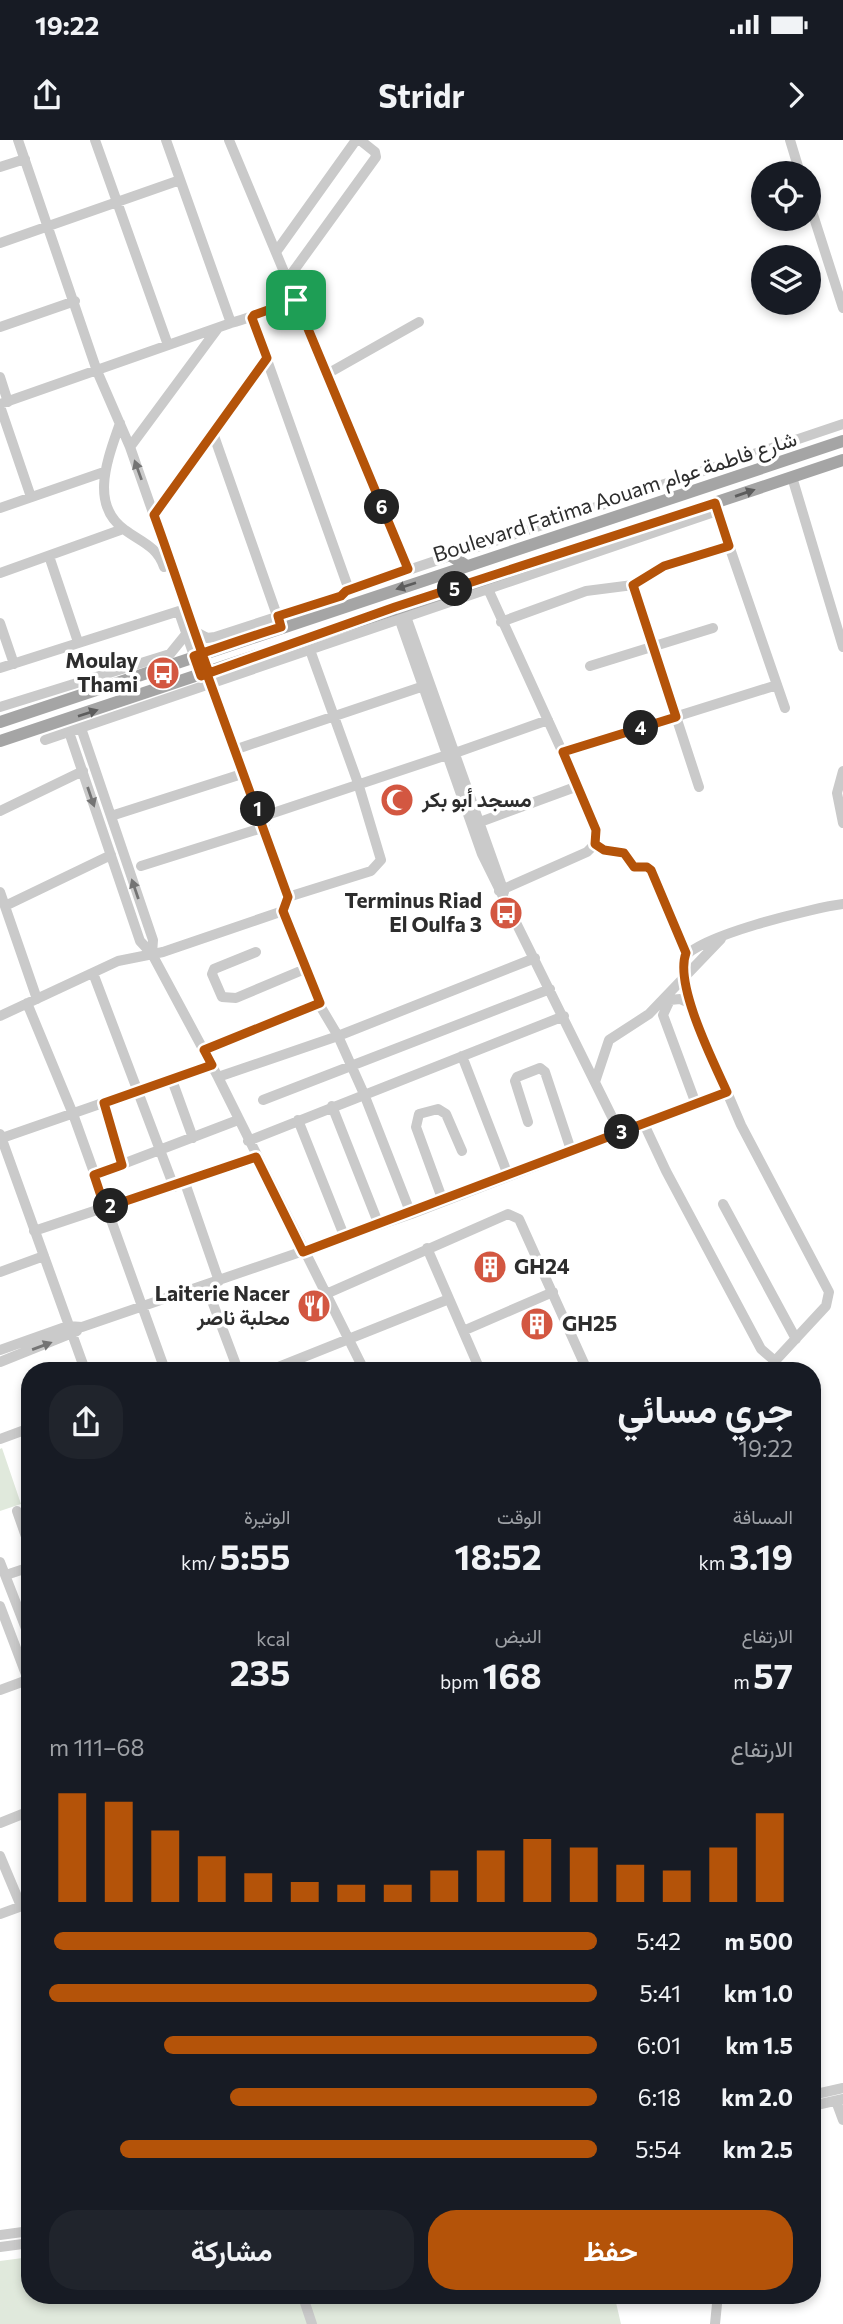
<!DOCTYPE html>
<html lang="ar">
<meta charset="utf-8">
<style>
body{margin:0;font-family:Commissioner,Vazirmatn,sans-serif;background:#20242c;color:#f1f3f6;direction:rtl;height:100vh;display:flex;flex-direction:column;font-size:26px;white-space:nowrap}
*{box-sizing:border-box;margin:0}
p{font-size:23px;color:#9ea1a6}
.icon{flex:none;width:38px;height:38px;fill:none;stroke:currentColor;stroke-width:2;stroke-linecap:round;stroke-linejoin:round}
.map{position:relative;flex:1;overflow:hidden;direction:ltr}
.sheet{position:absolute;left:21px;top:1222px;width:800px;height:942px;display:flex;flex-direction:column;background:#171b24;border-radius:28px;box-shadow:0 4px 10px #0003;direction:rtl}
.sheet>*{flex:none}
.fabs{position:absolute;left:751px;top:21px;display:grid;gap:14px}
.fabs a{display:grid;place-items:center;width:70px;height:70px;border-radius:50%;background:#171b24;box-shadow:0 4px 10px #0003;font-size:35px}
.pin{position:absolute;display:grid;place-items:center;width:60px;height:60px;color:#fff;margin:-30px;border-radius:14px;box-shadow:0 4px 10px #0006}
.km{position:absolute;width:35px;height:35px;margin:-18px;border-radius:50%;background:#222;color:#fff;font-size:19px;line-height:35px;text-align:center}
.round{display:grid;place-items:center;flex:none;width:74px;height:74px;border-radius:28px;background:#20242c}
.headline{display:flex;align-items:center;justify-content:space-between;height:119px;padding:0 28px}
h1{font-size:38px;font-weight:700;line-height:52px}
.metrics{display:grid;grid-template-columns:repeat(3,1fr);gap:10px;height:119px;padding:7px 28px}
.metrics div{display:grid;align-content:center}
.metrics b{font-size:35px;font-weight:700}
.metrics small{font-size:19px;font-weight:400}
.metrics p{font-size:19px}
.chart{height:196px;padding:14px 28px}
.chart p{display:flex;justify-content:space-between}
.chart svg{width:100%;height:126px;margin-top:7px;stroke:#b45309;stroke-width:6}
.action{display:flex;gap:14px;margin-top:auto;padding:14px 28px}
.action a{flex:1;height:80px;border-radius:28px;background:#b45309;color:#fff;font-size:28px;font-weight:700;line-height:80px;text-align:center}
.action a+a{background:#20242c;color:#f1f3f6}
ul{padding:0 28px;list-style:none;font-size:23px}
li{display:grid;grid-template-columns:112px 84px 1fr;align-items:center;height:52px}
li i{height:18px;border-radius:9px;background:#b45309}
.status{display:flex;justify-content:space-between;align-items:center;height:49px;padding:0 35px;background:#171b24;direction:ltr}
.status svg{height:19px;fill:currentColor}
header{display:flex;justify-content:space-between;align-items:center;height:91px;padding:0 28px;background:#171b24;font-size:32px;font-weight:700}
.map>svg:first-child{display:block}
.green{fill:#e0e9dc}
.lines{fill:none;stroke-linecap:round;stroke-linejoin:round}
.minor{stroke:#cacaca;stroke-width:10}
.major{stroke:#a5a5a5;stroke-width:12}
.oneway{fill:#747474}
.oneway2{fill:#5d5d5d}
.route-casing{stroke:#fff;stroke-width:14}
.route{stroke:#b45309;stroke-width:9}
.labels{text-anchor:middle;stroke-width:7;stroke-linejoin:round;paint-order:stroke}
.street-label{font-size:21px;fill:#2d2d2d;stroke:#fff}
.poi-label{font-size:21px;font-weight:bold;fill:#2d2d2d;stroke:#fff;text-anchor:end}
</style>
<div class="status"><b>19:22</b><svg viewBox="0 0 49 12"><path d="M0 12V9h3v3zM5 12V6h3v6zM10 12V3h3v9zM15 12V0h3v12zM26 1h20v11H26zM47 4h2v5h-2z"/></svg></div>
<header><svg class="icon" aria-label="forward" viewBox="0 0 24 24"><path d="M9 5l7 7-7 7"/></svg>Stridr<svg class="icon" aria-label="share" viewBox="0 0 24 24"><path d="M12 15V3M7 8l5-5 5 5M5 13v7h14v-7"/></svg></header>
<div class="map">
<svg width="843" height="2184" viewBox="0 0 843 2184">
<rect width="100%" height="100%" fill="#fff"/>
<path class="green" d="M 2,1308 L 21,1364 L 0,1371 L 0,1309 Z
M 30,2117 L 30,2154 L 614,2154 L 621,2184 L 0,2184 L 0,2121 Z"/>
<g class="lines">
<path class="minor" d="M 18,0 L 97,231 L 130,307 L 209,533
M 95,0 L 168,205
M 166,0 L 231,183
M 229,0 L 408,429
M 790,0 L 800,33
M 0,27 L 25,19
M 808,59 L 843,168
M 0,103 L 180,40
M 276,112 L 356,0
M 287,140 L 376,17 L 375,12 L 360,0
M 0,187 L 75,161
M 327,234 L 419,182
M 0,237 L 8,262
M 0,264 L 231,183 C 253,177 273,168 296,160
M 0,266 L 31,357
M 120,283 C 109,316 88,364 125,390 C 141,402 157,406 164,427
M 213,293 L 279,481
M 130,307 L 218,188
M 792,337 L 843,507
M 715,365 L 785,568
M 0,368 L 104,332
M 154,375 L 267,218
M 49,416 L 78,502
M 0,433 L 123,389
M 633,445 L 699,647
M 488,449 L 567,622 L 597,697 L 595,704 L 587,712 L 499,751
M 346,451 L 843,284
M 404,471 L 504,752
M 179,472 L 201,536
M 398,475 L 482,714 L 620,993
M 501,482 L 586,451 L 633,445 L 667,424 L 729,406
M 0,483 L 14,524
M 194,491 L 207,498 L 215,497 L 341,456 L 348,447 L 252,178
M 590,526 L 713,488
M 0,528 L 179,471
M 209,539 L 261,677 L 447,615
M 0,567 L 170,514 L 187,493
M 81,588 L 153,800 L 152,814
M 69,592 L 140,801 L 152,814 L 218,937 L 364,1230
M 45,600 L 717,371
M 237,609 L 421,547
M 563,612 L 777,545
M 455,613 L 548,580
M 843,631 L 837,653 L 843,683
M 0,671 L 83,631
M 111,676 L 245,633
M 261,677 L 288,757 L 283,771 L 319,864 L 338,896 L 364,954 L 411,1074
M 480,682 L 578,646
M 595,704 L 604,711 L 624,713 L 634,727 L 647,727 L 651,730 L 686,813
M 141,726 L 265,687
M 0,752 L 37,859
M 288,757 L 371,731 L 381,720 L 358,643 L 310,510
M 5,766 L 111,715
M 256,812 L 214,829 L 212,834 L 222,857 L 236,858 L 305,829
M 93,833 L 174,1047
M 27,863 L 73,974 L 165,1230
M 689,863 L 680,859 L 670,860 L 663,875 L 696,964
M 0,876 L 118,821 L 163,812 L 283,771
M 204,910 L 319,864
M 462,916 L 508,1035
M 218,937 L 338,896 L 535,818
M 172,940 L 193,998
M 595,942 L 609,900 L 649,874 L 721,799
M 263,960 L 550,849
M 104,963 L 122,1025
M 332,966 L 379,1085
M 298,980 L 345,1098
M 528,982 L 515,941 L 517,937 L 540,928 L 545,932 L 571,1010
M 644,984 L 666,1031 L 761,1209 L 775,1221 L 826,1166 L 829,1152 L 741,985 L 689,863 L 683,820 C 691,797 817,767 843,764
M 0,994 L 85,1230
M 2,998 L 212,925
M 248,1001 L 564,876
M 94,1035 L 238,980
M 185,1043 L 219,1141
M 443,1061 L 416,987 L 419,974 L 438,969 L 446,974 L 462,1011
M 723,1064 L 796,1199
M 34,1091 L 256,1017
M 427,1108 L 480,1230
M 0,1132 L 44,1116
M 206,1145 L 238,1230
M 326,1154 L 508,1074 L 519,1079 L 587,1230
M 463,1191 L 553,1152
M 0,1210 L 68,1186 L 82,1187 L 411,1074 L 727,952
M 0,1222 L 77,1191
M 271,1230 L 449,1159
M 0,1299 L 30,1288
M 17,1371 L 30,1408
M 0,1422 L 30,1499
M 6,1435 L 30,1427
M 0,1466 L 30,1545
M 0,1550 L 30,1539
M 0,1683 L 30,1671
M 0,1716 L 21,1766
M 0,1774 L 30,1763
M 812,1955 L 843,1948
M 836,1961 L 843,1980
M 812,1966 L 843,1959
M 0,2095 L 30,2091
M 0,2107 L 30,2103
M 302,2154 L 312,2184
M 715,2184 L 718,2154"/>
<path class="major" d="M 451,416 L 467,426
M 0,582 L 843,301
M 0,601 L 843,320"/>
</g>
<defs><path id="oneway-solid" d="M-6-.8H1V-3.2L6.5 0L1 3.2V.8H-6Z" transform="scale(1.75)"/></defs>
<g class="oneway">
<use href="#oneway-solid" transform="translate(138 330) rotate(-110)"/>
<use href="#oneway-solid" transform="translate(91 657) rotate(71)"/>
<use href="#oneway-solid" transform="translate(135 749) rotate(-109)"/>
<use href="#oneway-solid" transform="translate(42 1206) rotate(-20)"/>
</g>
<g class="oneway2">
<use href="#oneway-solid" transform="translate(745 353) rotate(-19)"/>
<use href="#oneway-solid" transform="translate(406 446) rotate(162)"/>
<use href="#oneway-solid" transform="translate(88 573) rotate(-18)"/>
</g>
<g class="lines">
<defs>
<path id="route" d="M 296,160 L 254,175 L 252,178 L 267,218 L 154,375 C 173,427 190,480 209,533 L 207,534 L 288,757 L 283,771 L 320,863 L 204,910 L 212,925 L 104,963 L 122,1025 L 94,1035 L 105,1068 L 256,1017 L 303,1112 L 727,952 C 713,921 674,844 686,813 L 651,730 L 647,727 L 634,727 L 624,713 L 604,710 L 595,704 L 596,690 L 563,612 L 676,577 L 633,445 L 664,426 L 729,406 L 715,363 L 395,467 L 209,533 L 201,536 L 194,516 C 223,506 252,496 281,487 L 278,476 L 341,456 L 346,451 L 408,429 L 296,160"/>
</defs>
<use href="#route" class="route-casing"/>
<use href="#route" class="route"/>
</g>
<defs>
<symbol id="bus-disc" viewBox="-11 -11 22 22"><circle r="9.5" fill="#d35741" stroke="#fff"/><path d="M-5-6H5V4H4V6H2V4H-2V6H-4V4H-5ZM-3.5-4V0h7V-4ZM-3.5 1.2v1.5H-2V1.2ZM2 1.2v1.5H3.5V1.2Z" fill="#fff"/></symbol>
<symbol id="mosque-disc" viewBox="-11 -11 22 22"><circle r="9.5" fill="#d35741" stroke="#fff"/><path d="M3.5-4.9A6 6 0 1 0 3.5 4.9A5 5 0 1 1 3.5-4.9Z" fill="#fff"/></symbol>
<symbol id="building-disc" viewBox="-11 -11 22 22"><circle r="9.5" fill="#d35741" stroke="#fff"/><path d="M-4-6H4V6H1V3H-1V6H-4ZM-2.5-4.3h1.7v1.8h-1.7ZM.8-4.3h1.7v1.8H.8ZM-2.5-1h1.7V.8h-1.7ZM.8-1h1.7V.8H.8Z" fill="#fff"/></symbol>
<symbol id="restaurant-disc" viewBox="-11 -11 22 22"><circle r="9.5" fill="#d35741" stroke="#fff"/><path d="M-5-6h1v4h1v-4h1v4h1v-4h1v5L-1.5 .5V6h-2V.5L-5-1ZM5-6V6H3V1.5H1.5Q1.5-4 5-6Z" fill="#fff"/></symbol>
</defs>
<g fill-rule="evenodd">
<use href="#bus-disc" x="144" y="514" width="38" height="38"/>
<use href="#mosque-disc" x="378" y="641" width="38" height="38"/>
<use href="#bus-disc" x="487" y="754" width="38" height="38"/>
<use href="#building-disc" x="471" y="1108" width="38" height="38"/>
<use href="#restaurant-disc" x="295" y="1147" width="38" height="38"/>
<use href="#building-disc" x="518" y="1165" width="38" height="38"/>
</g>
<g class="labels">
<g class="street-label">
<text transform="translate(615 357) rotate(-18)" y="7">Boulevard Fatima Aouam شارع فاطمة عوام</text>
</g>
<g class="poi-label">
<text x="138" y="528">Moulay<tspan x="138" dy="24">Thami</tspan></text>
<text x="422" y="667" text-anchor="start">مسجد أبو بكر</text>
<text x="482" y="768">Terminus Riad<tspan x="482" dy="24">El Oulfa 3</tspan></text>
<text x="514" y="1134" text-anchor="start">GH24</text>
<text x="290" y="1161">Laiterie Nacer<tspan x="290" dy="24">محلبة ناصر</tspan></text>
<text x="562" y="1191" text-anchor="start">GH25</text>
</g>
</g>
</svg>
<div class="fabs">
<a><svg class="icon" aria-label="locate" viewBox="0 0 24 24"><circle cx="12" cy="12" r="6"/><path d="M12 2v4M12 18v4M2 12h4M18 12h4"/></svg></a>
<a><svg class="icon" aria-label="layers" viewBox="0 0 24 24"><path d="M12 4l9 5-9 5-9-5zM3 14l9 5 9-5"/></svg></a>
</div>
<div class="pin" style="left:296px;top:160px;background:#1e9e55"><svg class="icon" aria-label="arrive" viewBox="0 0 24 24"><path d="M6 21V4h12l-3 4 3 4H6"/></svg></div>
<b class="km" style="left:258px;top:669px">1</b>
<b class="km" style="left:111px;top:1066px">2</b>
<b class="km" style="left:622px;top:992px">3</b>
<b class="km" style="left:641px;top:588px">4</b>
<b class="km" style="left:455px;top:449px">5</b>
<b class="km" style="left:382px;top:367px">6</b>
<section class="sheet">
<div class="headline"><div><h1>جري مسائي</h1><p>19:22</p></div><a class="round"><svg class="icon" aria-label="share" viewBox="0 0 24 24"><path d="M12 15V3M7 8l5-5 5 5M5 13v7h14v-7"/></svg></a></div>
<div class="metrics">
<div><p>المسافة</p><b>3.19<small> km</small></b></div>
<div><p>الوقت</p><b>18:52</b></div>
<div><p>الوتيرة</p><b>5:55<small> /km</small></b></div>
</div>
<div class="metrics">
<div><p>الارتفاع</p><b>57<small> m</small></b></div>
<div><p>النبض</p><b>168<small> bpm</small></b></div>
<div><p>kcal</p><b>235</b></div>
</div>
<div class="chart"><p><span>الارتفاع</span>68–111 m</p>
<svg viewBox="0 0 160 44" preserveAspectRatio="none"><path d="M5 44V6M15 44V9M25 44V19M35 44V28M45 44V34M55 44V37M65 44V38M75 44V38M85 44V33M95 44V26M105 44V22M115 44V25M125 44V31M135 44V33M145 44V25M155 44V13"/></svg>
</div>
<ul>
<li><b>500 m</b>5:42<i style="width:99%"></i></li>
<li><b>1.0 km</b>5:41<i style="width:100%"></i></li>
<li><b>1.5 km</b>6:01<i style="width:79%"></i></li>
<li><b>2.0 km</b>6:18<i style="width:67%"></i></li>
<li><b>2.5 km</b>5:54<i style="width:87%"></i></li>
</ul>
<div class="action"><a>حفظ</a><a>مشاركة</a></div>
</section>
</div>
